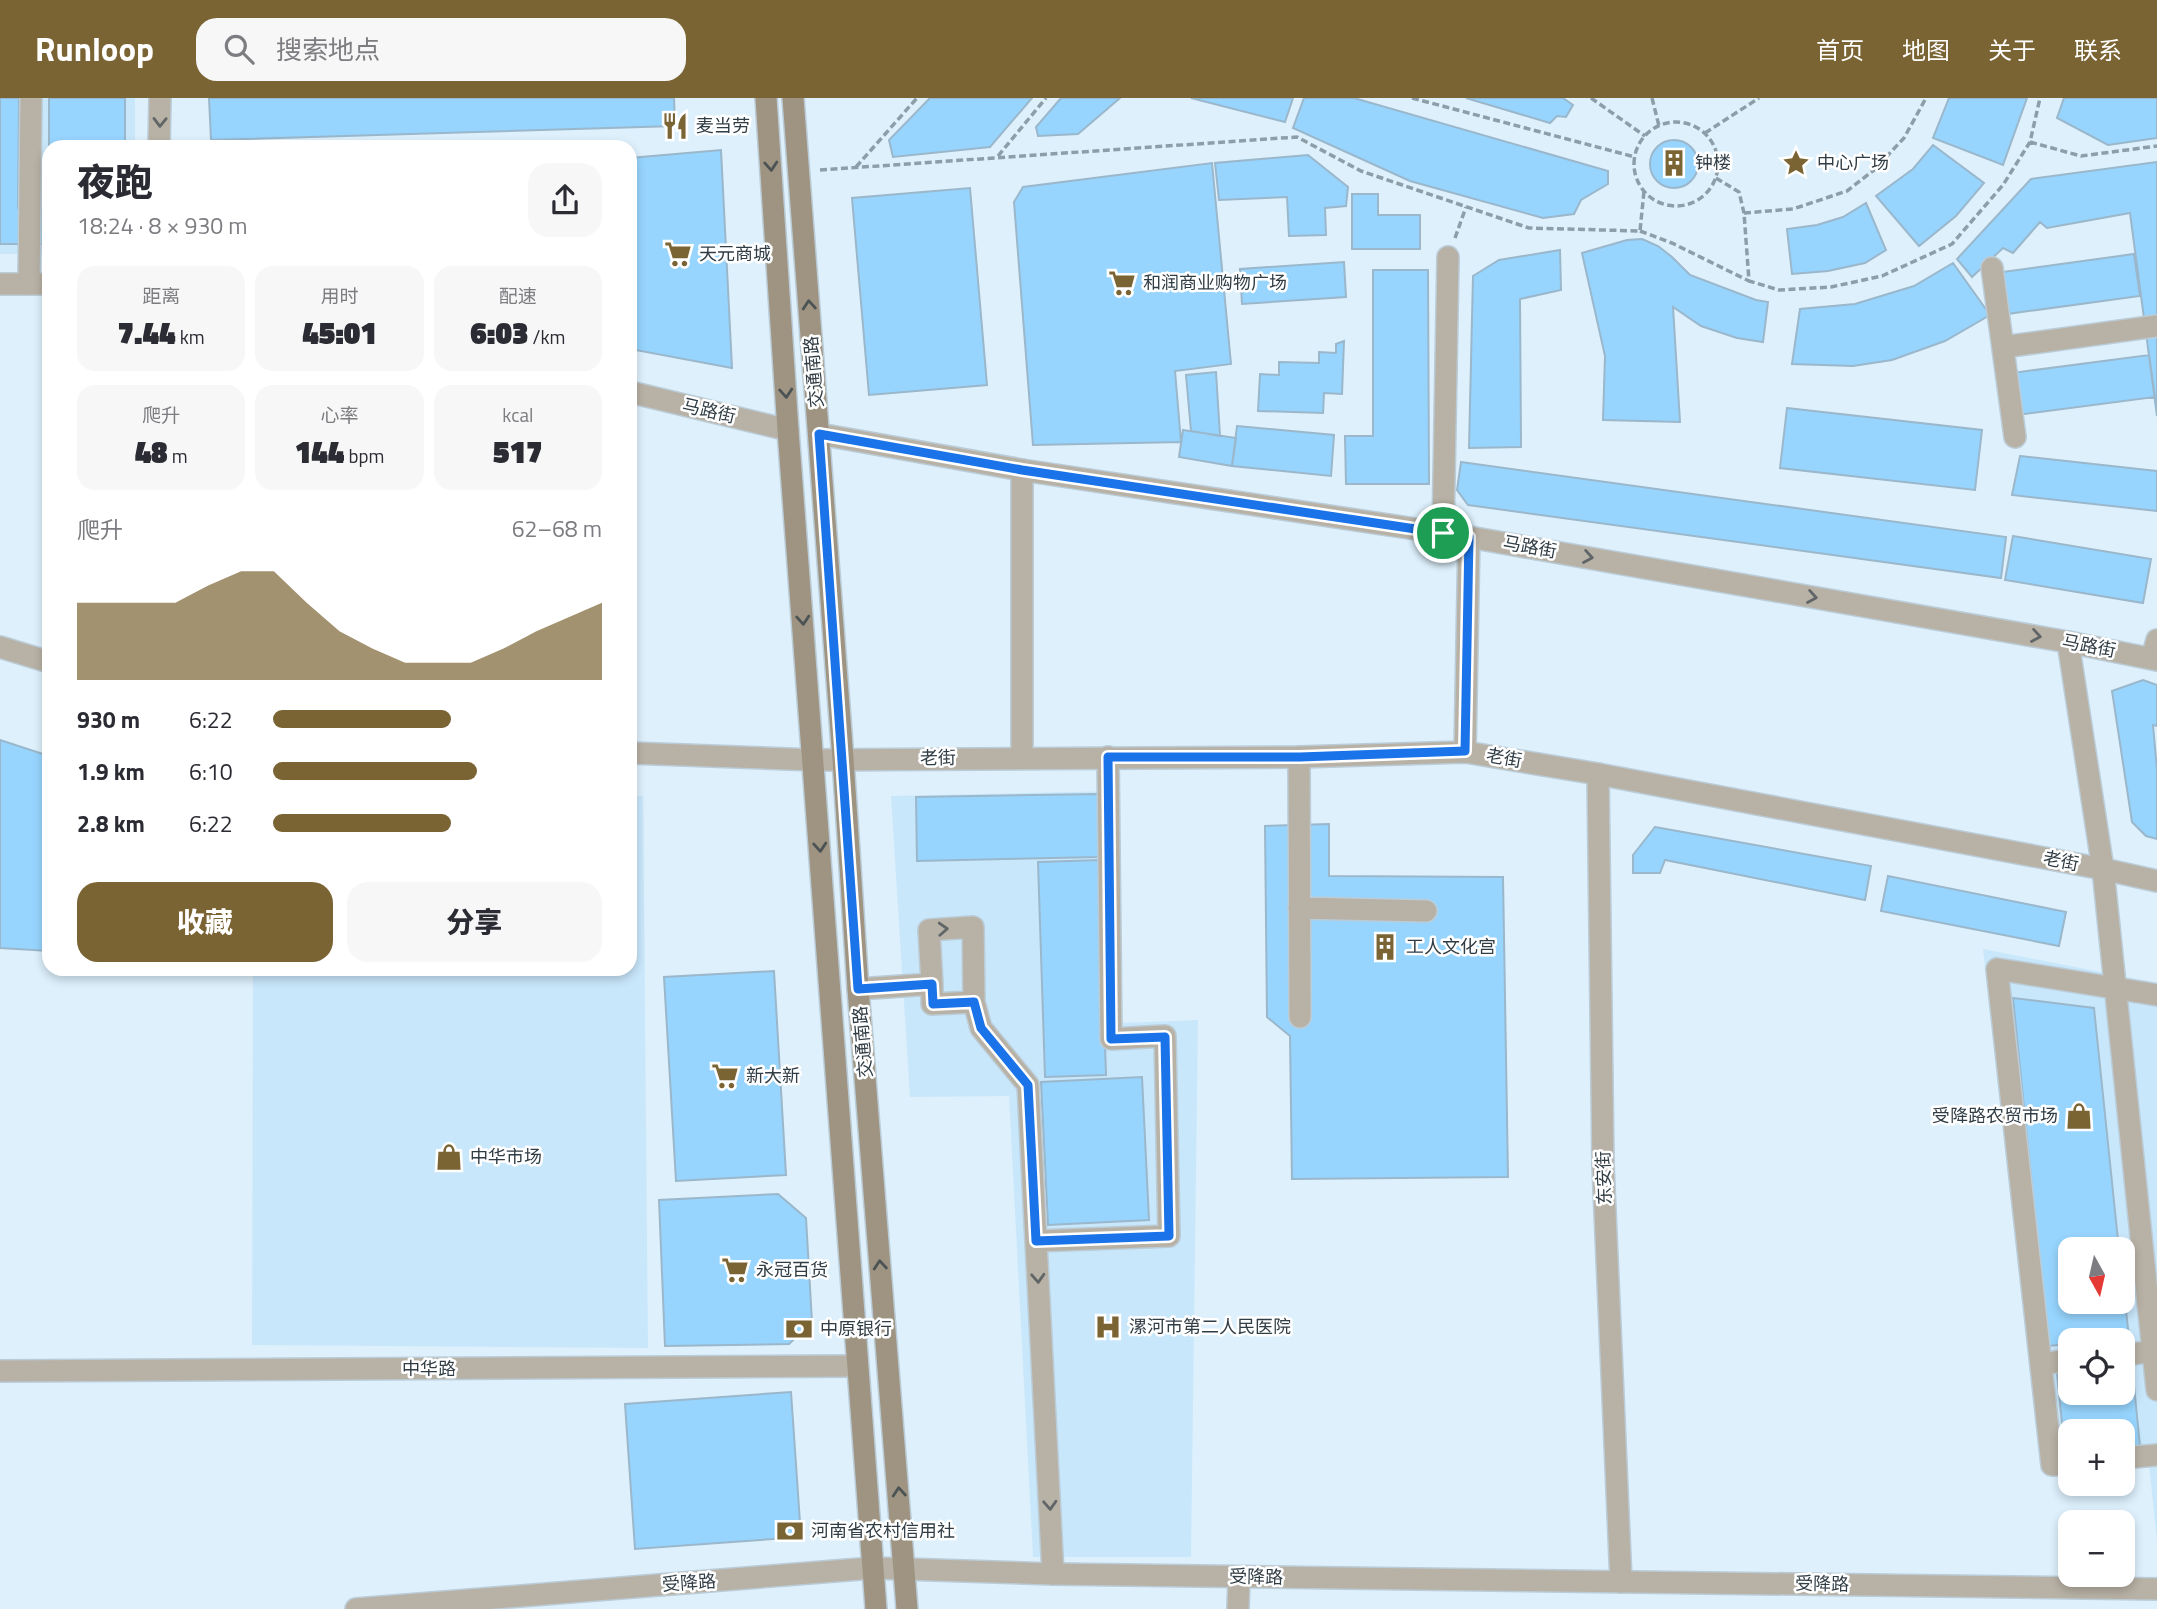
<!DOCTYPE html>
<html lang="zh">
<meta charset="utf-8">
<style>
body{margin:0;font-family:"Titillium Web","Noto Sans SC",sans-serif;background:#f7f7f7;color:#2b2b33;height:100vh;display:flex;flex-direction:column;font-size:26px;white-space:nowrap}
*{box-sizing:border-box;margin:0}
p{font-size:23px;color:#7c7c81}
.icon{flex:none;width:38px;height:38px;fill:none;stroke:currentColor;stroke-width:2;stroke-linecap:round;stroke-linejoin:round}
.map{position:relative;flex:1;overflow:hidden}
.drawer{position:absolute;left:42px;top:42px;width:595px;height:836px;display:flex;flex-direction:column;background:#fff;border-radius:21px;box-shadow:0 4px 10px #0003}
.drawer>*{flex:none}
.needle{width:46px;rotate:172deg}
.controls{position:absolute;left:2058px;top:1139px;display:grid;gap:14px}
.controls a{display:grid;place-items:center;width:77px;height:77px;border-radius:14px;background:#fff;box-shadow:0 4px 10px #0003;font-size:35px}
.pin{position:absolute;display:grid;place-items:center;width:60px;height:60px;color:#fff;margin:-30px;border:4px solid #fff;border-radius:50%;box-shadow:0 2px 7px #0007}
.round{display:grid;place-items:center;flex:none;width:74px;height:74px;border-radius:21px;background:#f7f7f7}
.headline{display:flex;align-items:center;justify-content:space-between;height:119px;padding:0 35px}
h1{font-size:38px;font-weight:800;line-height:52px}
.metrics{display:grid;grid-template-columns:repeat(3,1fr);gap:10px;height:119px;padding:7px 35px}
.metrics div{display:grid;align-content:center;border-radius:18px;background:#f7f7f7;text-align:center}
.metrics b{font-size:30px;font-weight:800}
.metrics small{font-size:19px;font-weight:400}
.metrics p{font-size:19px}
.chart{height:196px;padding:14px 35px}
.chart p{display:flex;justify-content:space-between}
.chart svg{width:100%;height:126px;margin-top:7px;fill:#7b6434;opacity:.7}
.primary-button{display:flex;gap:14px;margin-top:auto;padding:14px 35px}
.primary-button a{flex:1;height:80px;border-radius:21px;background:#7b6434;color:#fff;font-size:28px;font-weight:800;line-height:80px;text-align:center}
.primary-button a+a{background:#f7f7f7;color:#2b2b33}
ul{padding:0 35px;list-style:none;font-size:23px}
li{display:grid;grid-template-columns:112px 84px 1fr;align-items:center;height:52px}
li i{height:18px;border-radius:9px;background:#7b6434}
header{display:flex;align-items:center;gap:42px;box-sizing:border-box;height:98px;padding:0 35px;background:#7b6434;color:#fff}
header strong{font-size:33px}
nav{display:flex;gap:38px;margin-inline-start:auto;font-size:24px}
.search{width:490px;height:63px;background:#f7f7f7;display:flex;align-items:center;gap:18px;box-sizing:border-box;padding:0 24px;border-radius:21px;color:#7c7c81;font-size:26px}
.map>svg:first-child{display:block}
.built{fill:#c9e7fb;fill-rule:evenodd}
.building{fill:#97d5fe;stroke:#9ab7cb;stroke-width:2}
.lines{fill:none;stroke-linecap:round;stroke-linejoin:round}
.minor-casing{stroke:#bbccd7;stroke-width:24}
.tertiary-casing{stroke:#bbccd7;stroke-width:24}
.secondary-casing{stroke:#bbccd7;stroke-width:24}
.path{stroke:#8e9ea8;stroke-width:3.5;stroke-dasharray:7 3.5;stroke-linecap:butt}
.minor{stroke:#b8b1a5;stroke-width:21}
.tertiary{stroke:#b8b1a5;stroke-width:21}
.secondary{stroke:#9e9481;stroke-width:21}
.oneway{stroke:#606667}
.oneway2{stroke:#4c5354}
.route-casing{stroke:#fff;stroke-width:14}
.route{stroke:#1a73e8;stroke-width:9}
.labels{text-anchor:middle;stroke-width:5;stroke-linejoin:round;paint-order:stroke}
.poi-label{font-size:18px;fill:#313d45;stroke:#fff;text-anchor:start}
.street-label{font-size:18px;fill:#313d45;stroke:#fff}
</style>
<header>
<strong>Runloop</strong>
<div class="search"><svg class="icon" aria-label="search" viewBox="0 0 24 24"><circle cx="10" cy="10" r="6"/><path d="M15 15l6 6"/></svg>搜索地点</div>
<nav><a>首页</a><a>地图</a><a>关于</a><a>联系</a></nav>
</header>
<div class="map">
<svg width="2157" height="1511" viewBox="0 0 2157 1511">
<rect width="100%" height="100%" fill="#ddf0fc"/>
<path class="built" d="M 0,0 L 135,0 L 135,49 L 49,49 L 49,156 L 0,156 Z
M 1116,693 L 1121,925 L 1198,922 L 1191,1459 L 1033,1459 L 1009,998 L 910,999 L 891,698 Z
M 630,698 L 643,698 L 648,1250 L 252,1247 L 253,872 L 630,872 Z
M 1983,851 L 2157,885 L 2157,1442 L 2149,1366 L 2123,1367 L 2123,1334 L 2070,1334 L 2070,1372 L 2041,1374 ZM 2070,1152 L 2123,1152 L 2123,1204 L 2070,1204 ZM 2070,1242 L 2123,1242 L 2123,1295 L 2070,1295 Z"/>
<path class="building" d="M 0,0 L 19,0 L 18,110 L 49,110 L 49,146 L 0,146 Z
M 49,0 L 125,0 L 125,49 L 49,49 Z
M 209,0 L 674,0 L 675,28 L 211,42 Z
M 930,0 L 1032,0 L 990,49 L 893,59 L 889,42 Z
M 1061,0 L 1120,0 L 1078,36 L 1038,38 L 1036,29 Z
M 1191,0 L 1293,0 L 1285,24 Z
M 1304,0 L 1354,0 L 1608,73 L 1608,86 L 1581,102 L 1574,116 L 1543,120 L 1410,83 L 1293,30 Z
M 1466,0 L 1563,0 L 1573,7 L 1566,19 L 1557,18 L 1550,25 Z
M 1949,0 L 2027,0 L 2003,67 L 1933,40 Z
M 2064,0 L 2157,0 L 2157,40 L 2108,47 L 2057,20 Z
M1650 66a24 24 0 1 1 48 0a24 24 0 1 1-48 0Z
M 1933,47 L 1984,85 L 1956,118 L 1919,148 L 1876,98 L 1913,71 Z
M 721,52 L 732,270 L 630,251 L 630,60 Z
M 1308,57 L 1348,89 L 1346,108 L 1325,110 L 1326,137 L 1289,138 L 1287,99 L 1219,102 L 1215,65 Z
M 2157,64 L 2157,318 L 2130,115 L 2047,130 L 2040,124 L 2013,155 L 2003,150 L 1972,179 L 1957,161 L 2031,81 Z
M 1212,65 L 1231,266 L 1175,273 L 1181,344 L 1033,347 L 1014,104 L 1023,89 Z
M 970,90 L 987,287 L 869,297 L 852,100 Z
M 1352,96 L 1378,96 L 1378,117 L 1420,117 L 1420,151 L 1352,151 Z
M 1866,105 L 1886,152 L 1865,165 L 1828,173 L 1792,176 L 1787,131 L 1817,127 L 1843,119 Z
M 1642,141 L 1658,148 L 1672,159 L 1690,177 L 1756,202 L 1768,204 L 1763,244 L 1737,240 L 1701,228 L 1673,209 L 1680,324 L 1603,322 L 1605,258 L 1582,155 L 1627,142 Z
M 1560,152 L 1561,192 L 1520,201 L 1521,349 L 1469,350 L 1473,178 L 1499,162 Z
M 2134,156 L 2140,198 L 2007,216 L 2002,174 Z
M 1344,164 L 1346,199 L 1242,206 L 1240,171 Z
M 1953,165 L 1990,217 L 1945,243 L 1892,262 L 1853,268 L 1792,266 L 1800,211 L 1855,206 L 1914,188 Z
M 1373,172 L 1428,172 L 1429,386 L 1346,386 L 1345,338 L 1373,338 Z
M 1344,243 L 1342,296 L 1324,295 L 1323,315 L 1258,313 L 1260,276 L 1279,277 L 1279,264 L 1319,265 L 1319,254 L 1336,255 L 1336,246 Z
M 2149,257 L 2155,299 L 2017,317 L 2012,275 Z
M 1216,274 L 1220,338 L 1191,333 L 1186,277 Z
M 1787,310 L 1982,332 L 1975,392 L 1780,370 Z
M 1237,328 L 1334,337 L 1331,378 L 1232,368 Z
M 1183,332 L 1236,340 L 1232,368 L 1179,359 Z
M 2020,358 L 2157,373 L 2157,413 L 2012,397 Z
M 1461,364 L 2006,439 L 2001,480 L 1468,407 L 1457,392 Z
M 2013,438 L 2151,461 L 2143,505 L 2005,482 Z
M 2143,582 L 2157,587 L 2157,628 L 2153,627 L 2157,672 L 2157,741 L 2146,738 L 2132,724 L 2112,593 Z
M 0,642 L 49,658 L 49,853 L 0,850 Z
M 1098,696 L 1099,759 L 917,763 L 916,699 Z
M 1329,726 L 1329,778 L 1503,779 L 1508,1079 L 1292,1081 L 1290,938 L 1267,919 L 1265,728 Z
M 1655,729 L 1871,768 L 1865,802 L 1665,762 L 1660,775 L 1633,775 L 1633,757 Z
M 1099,762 L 1106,977 L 1045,979 L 1038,764 Z
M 1888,778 L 2066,814 L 2059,848 L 1881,813 Z
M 774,873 L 786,1077 L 676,1083 L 664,879 Z
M 2013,900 L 2094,910 L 2119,1152 L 2070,1152 L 2070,1204 L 2123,1204 L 2123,1184 L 2129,1240 L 2070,1242 L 2070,1246 L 2048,1248 Z
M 1142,979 L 1149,1122 L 1048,1127 L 1041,984 Z
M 778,1096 L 806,1120 L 812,1224 L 789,1246 L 665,1248 L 659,1102 Z
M 2132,1268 L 2140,1348 L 2123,1350 L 2123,1334 L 2070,1334 L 2070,1355 L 2065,1356 L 2057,1275 L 2070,1274 L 2070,1295 L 2123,1295 L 2123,1269 Z
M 791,1294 L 801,1439 L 635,1451 L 625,1306 Z"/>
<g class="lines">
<defs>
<path id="minor" d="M 159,49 L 160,0
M 1992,170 L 2015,339
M 29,186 L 31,0
M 2003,249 L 2157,228
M 1022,372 L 1022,659
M 1443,435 L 1448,159
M 2068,544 L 2103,771 L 2157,1292
M 2152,560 L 2157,542
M 1465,654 L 1469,439
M 1299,659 L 1300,919
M 1598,676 L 1603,1067 L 1621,1484
M 1299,810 L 1426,813
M 932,886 L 932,906 L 974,904
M 858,891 L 932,886 L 929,832 L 973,829 L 974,904 L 981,930 L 1028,987 L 1053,1476
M 1036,1143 L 1169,1138 L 1165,938 L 1111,941 L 1108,659
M 2123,1257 L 2157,1253
M 2041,1266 L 2070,1262
M 2123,1360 L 2157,1357
M 2070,1366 L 2052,1367 L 1997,871 L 2157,897
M 1238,1511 L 1239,1479"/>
<path id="tertiary" d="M 0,186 L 49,186
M 630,294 L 788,332
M 819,336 L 1022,372 L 1469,439 L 2068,544 L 2157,562
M 0,549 L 49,564
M 630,655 L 814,662 L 1299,659 L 1465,654 L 1598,676 L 2103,771 L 2157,783
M 0,1273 L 857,1268
M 356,1511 L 873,1470 L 1053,1476 L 2157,1491"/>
<path id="secondary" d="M 766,0 L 788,332 L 876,1511
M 793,0 L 843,661 L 858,891 L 907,1511"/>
</defs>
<use href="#minor" class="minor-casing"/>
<use href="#tertiary" class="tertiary-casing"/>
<use href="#secondary" class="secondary-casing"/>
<path class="path" d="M 1412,0 L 1635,59
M 1591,0 L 1645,38
M 1652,0 L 1659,28
M1634 66a42 42 0 1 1 84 0a42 42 0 1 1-84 0Z
M 1705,35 L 1759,0
M 2030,44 L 2081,58 L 2157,48
M 998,58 L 1046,0
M 856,69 L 917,0
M 820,72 L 1297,39 L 1361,73 L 1529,130 L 1640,133 L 1644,93
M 1716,80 L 1739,94 L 1744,115 L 1749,183 L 1779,192 L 1831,189 L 1882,178 L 1952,146 L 2003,87 L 2030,44 L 2040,0
M 1744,115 L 1793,111 L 1847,93 L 1874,72 L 1904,40 L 1926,0
M 1640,133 L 1672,145 L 1749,183
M 1455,140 L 1466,109"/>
<use href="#minor" class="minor"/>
<use href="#tertiary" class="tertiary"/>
<use href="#secondary" class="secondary"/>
</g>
<defs><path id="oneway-chevron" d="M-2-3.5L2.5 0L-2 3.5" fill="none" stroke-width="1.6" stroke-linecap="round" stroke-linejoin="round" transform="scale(1.75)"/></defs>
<g class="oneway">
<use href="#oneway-chevron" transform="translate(160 24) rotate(91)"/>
<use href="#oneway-chevron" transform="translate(1588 459) rotate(10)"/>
<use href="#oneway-chevron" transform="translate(1812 499) rotate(10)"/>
<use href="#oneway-chevron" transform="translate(2036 538) rotate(10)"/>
<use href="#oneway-chevron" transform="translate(943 831) rotate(-3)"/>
<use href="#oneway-chevron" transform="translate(1038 1180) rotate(87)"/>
<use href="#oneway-chevron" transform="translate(1050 1407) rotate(87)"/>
</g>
<g class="oneway2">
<use href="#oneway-chevron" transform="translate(771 68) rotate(86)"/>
<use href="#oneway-chevron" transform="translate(809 207) rotate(-95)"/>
<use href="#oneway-chevron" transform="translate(786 295) rotate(86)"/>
<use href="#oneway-chevron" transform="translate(803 522) rotate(86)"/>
<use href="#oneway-chevron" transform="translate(820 749) rotate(86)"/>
<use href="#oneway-chevron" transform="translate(880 1167) rotate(-95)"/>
<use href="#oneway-chevron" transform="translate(899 1394) rotate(-95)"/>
</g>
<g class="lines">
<defs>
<path id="route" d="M 819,336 L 1022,372 L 1469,439 L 1465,653 L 1300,659 L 1108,659 L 1111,941 L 1165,939 L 1169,1138 L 1036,1143 L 1028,987 L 981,930 L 974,904 L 933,906 L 932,886 L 858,891 Z"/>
</defs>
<use href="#route" class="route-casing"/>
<use href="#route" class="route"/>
</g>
<defs>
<symbol id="restaurant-bare" viewBox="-9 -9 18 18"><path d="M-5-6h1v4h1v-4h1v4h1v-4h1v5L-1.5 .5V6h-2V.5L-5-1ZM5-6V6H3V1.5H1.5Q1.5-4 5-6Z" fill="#7b6434" stroke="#fff" stroke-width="2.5" paint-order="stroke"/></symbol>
<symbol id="building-bare" viewBox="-9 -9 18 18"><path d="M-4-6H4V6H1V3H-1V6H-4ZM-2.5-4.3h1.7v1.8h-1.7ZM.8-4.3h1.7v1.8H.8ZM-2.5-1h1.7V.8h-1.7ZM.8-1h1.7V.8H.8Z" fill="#7b6434" stroke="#fff" stroke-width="2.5" paint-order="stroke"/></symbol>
<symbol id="sight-bare" viewBox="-9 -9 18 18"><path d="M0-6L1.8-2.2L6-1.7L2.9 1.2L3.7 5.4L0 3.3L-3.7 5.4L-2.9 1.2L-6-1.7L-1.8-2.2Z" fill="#7b6434" stroke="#fff" stroke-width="2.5" paint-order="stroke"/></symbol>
<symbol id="supermarket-bare" viewBox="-9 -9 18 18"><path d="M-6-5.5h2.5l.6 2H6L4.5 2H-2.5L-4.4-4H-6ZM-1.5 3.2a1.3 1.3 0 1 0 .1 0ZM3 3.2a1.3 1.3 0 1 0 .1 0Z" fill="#7b6434" stroke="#fff" stroke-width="2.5" paint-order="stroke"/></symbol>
<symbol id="shop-bare" viewBox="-9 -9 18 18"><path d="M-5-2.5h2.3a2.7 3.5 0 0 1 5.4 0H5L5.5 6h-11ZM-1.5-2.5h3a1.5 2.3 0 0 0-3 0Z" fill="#7b6434" stroke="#fff" stroke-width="2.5" paint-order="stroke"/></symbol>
<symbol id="hospital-bare" viewBox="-9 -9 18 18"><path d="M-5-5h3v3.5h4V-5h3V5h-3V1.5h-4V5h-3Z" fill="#7b6434" stroke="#fff" stroke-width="2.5" paint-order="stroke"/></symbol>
<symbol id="bank-bare" viewBox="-9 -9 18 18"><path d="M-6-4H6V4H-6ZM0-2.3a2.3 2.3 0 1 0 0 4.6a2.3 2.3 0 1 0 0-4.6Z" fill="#7b6434" stroke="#fff" stroke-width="2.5" paint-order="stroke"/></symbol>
</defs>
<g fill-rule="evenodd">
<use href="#restaurant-bare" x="656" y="9" width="38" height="38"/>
<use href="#building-bare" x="1655" y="46" width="38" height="38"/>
<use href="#sight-bare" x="1777" y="46" width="38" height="38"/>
<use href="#supermarket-bare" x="659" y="137" width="38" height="38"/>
<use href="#supermarket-bare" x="1103" y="166" width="38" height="38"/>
<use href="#building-bare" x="1366" y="830" width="38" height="38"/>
<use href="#supermarket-bare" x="706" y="959" width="38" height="38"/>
<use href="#shop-bare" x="2060" y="999" width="38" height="38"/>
<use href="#shop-bare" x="430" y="1040" width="38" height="38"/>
<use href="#supermarket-bare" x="716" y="1153" width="38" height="38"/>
<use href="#hospital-bare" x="1089" y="1210" width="38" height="38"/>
<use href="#bank-bare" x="780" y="1212" width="38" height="38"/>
<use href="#bank-bare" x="771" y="1414" width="38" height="38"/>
</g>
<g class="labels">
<g class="poi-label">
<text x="696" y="34">麦当劳</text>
<text x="1695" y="71">钟楼</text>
<text x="1817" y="71">中心广场</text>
<text x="699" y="162">天元商城</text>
<text x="1143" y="191">和润商业购物广场</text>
<text x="1406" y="855">工人文化宫</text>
<text x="746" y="984">新大新</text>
<text x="2058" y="1024" text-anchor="end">受降路农贸市场</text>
<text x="470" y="1065">中华市场</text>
<text x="756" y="1178">永冠百货</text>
<text x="1129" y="1235">漯河市第二人民医院</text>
<text x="820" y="1237">中原银行</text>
<text x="811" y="1439">河南省农村信用社</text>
</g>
<g class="street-label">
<text transform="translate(814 274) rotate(-95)" y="6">交通南路</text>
<text transform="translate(709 313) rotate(13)" y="6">马路街</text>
<text transform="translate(1530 449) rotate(10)" y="6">马路街</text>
<text transform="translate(2089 548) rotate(11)" y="6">马路街</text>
<text transform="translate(938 660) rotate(-1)" y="6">老街</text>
<text transform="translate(1504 660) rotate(10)" y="6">老街</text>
<text transform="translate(2061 763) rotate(11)" y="6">老街</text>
<text transform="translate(863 944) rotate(-95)" y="6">交通南路</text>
<text transform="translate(1604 1080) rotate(-92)" y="6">东安街</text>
<text x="429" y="1277">中华路</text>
<text transform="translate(1256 1479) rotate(1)" y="6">受降路</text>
<text transform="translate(689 1485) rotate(-4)" y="6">受降路</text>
<text transform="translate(1822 1486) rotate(1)" y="6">受降路</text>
</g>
</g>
</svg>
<div class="controls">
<a><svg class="needle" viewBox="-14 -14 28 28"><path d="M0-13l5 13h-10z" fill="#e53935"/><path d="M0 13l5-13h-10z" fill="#7c7c81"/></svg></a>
<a><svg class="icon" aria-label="locate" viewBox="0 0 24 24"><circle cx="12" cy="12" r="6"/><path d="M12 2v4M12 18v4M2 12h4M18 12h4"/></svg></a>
<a>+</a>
<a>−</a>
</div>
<div class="pin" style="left:1443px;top:435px;background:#1e9e55"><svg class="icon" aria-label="arrive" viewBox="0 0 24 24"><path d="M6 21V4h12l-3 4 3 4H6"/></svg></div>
<section class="drawer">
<div class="headline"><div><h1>夜跑</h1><p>18:24 · 8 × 930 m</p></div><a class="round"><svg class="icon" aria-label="share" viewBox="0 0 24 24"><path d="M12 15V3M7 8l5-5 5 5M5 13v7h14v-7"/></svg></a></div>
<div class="metrics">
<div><p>距离</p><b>7.44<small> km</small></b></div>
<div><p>用时</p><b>45:01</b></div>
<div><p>配速</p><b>6:03<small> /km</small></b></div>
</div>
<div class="metrics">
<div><p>爬升</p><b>48<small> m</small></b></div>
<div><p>心率</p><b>144<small> bpm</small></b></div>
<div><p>kcal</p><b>517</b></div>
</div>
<div class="chart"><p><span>爬升</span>62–68 m</p>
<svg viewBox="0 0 160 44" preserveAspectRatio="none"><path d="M0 44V17L10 17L20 17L30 17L40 11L50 6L60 6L70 17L80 27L90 33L100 38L110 38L120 38L130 33L140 27L150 22L160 17V44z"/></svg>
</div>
<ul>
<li><b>930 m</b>6:22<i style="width:54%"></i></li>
<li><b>1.9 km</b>6:10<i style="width:62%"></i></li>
<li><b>2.8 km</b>6:22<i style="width:54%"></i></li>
</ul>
<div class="primary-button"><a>收藏</a><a>分享</a></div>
</section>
</div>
